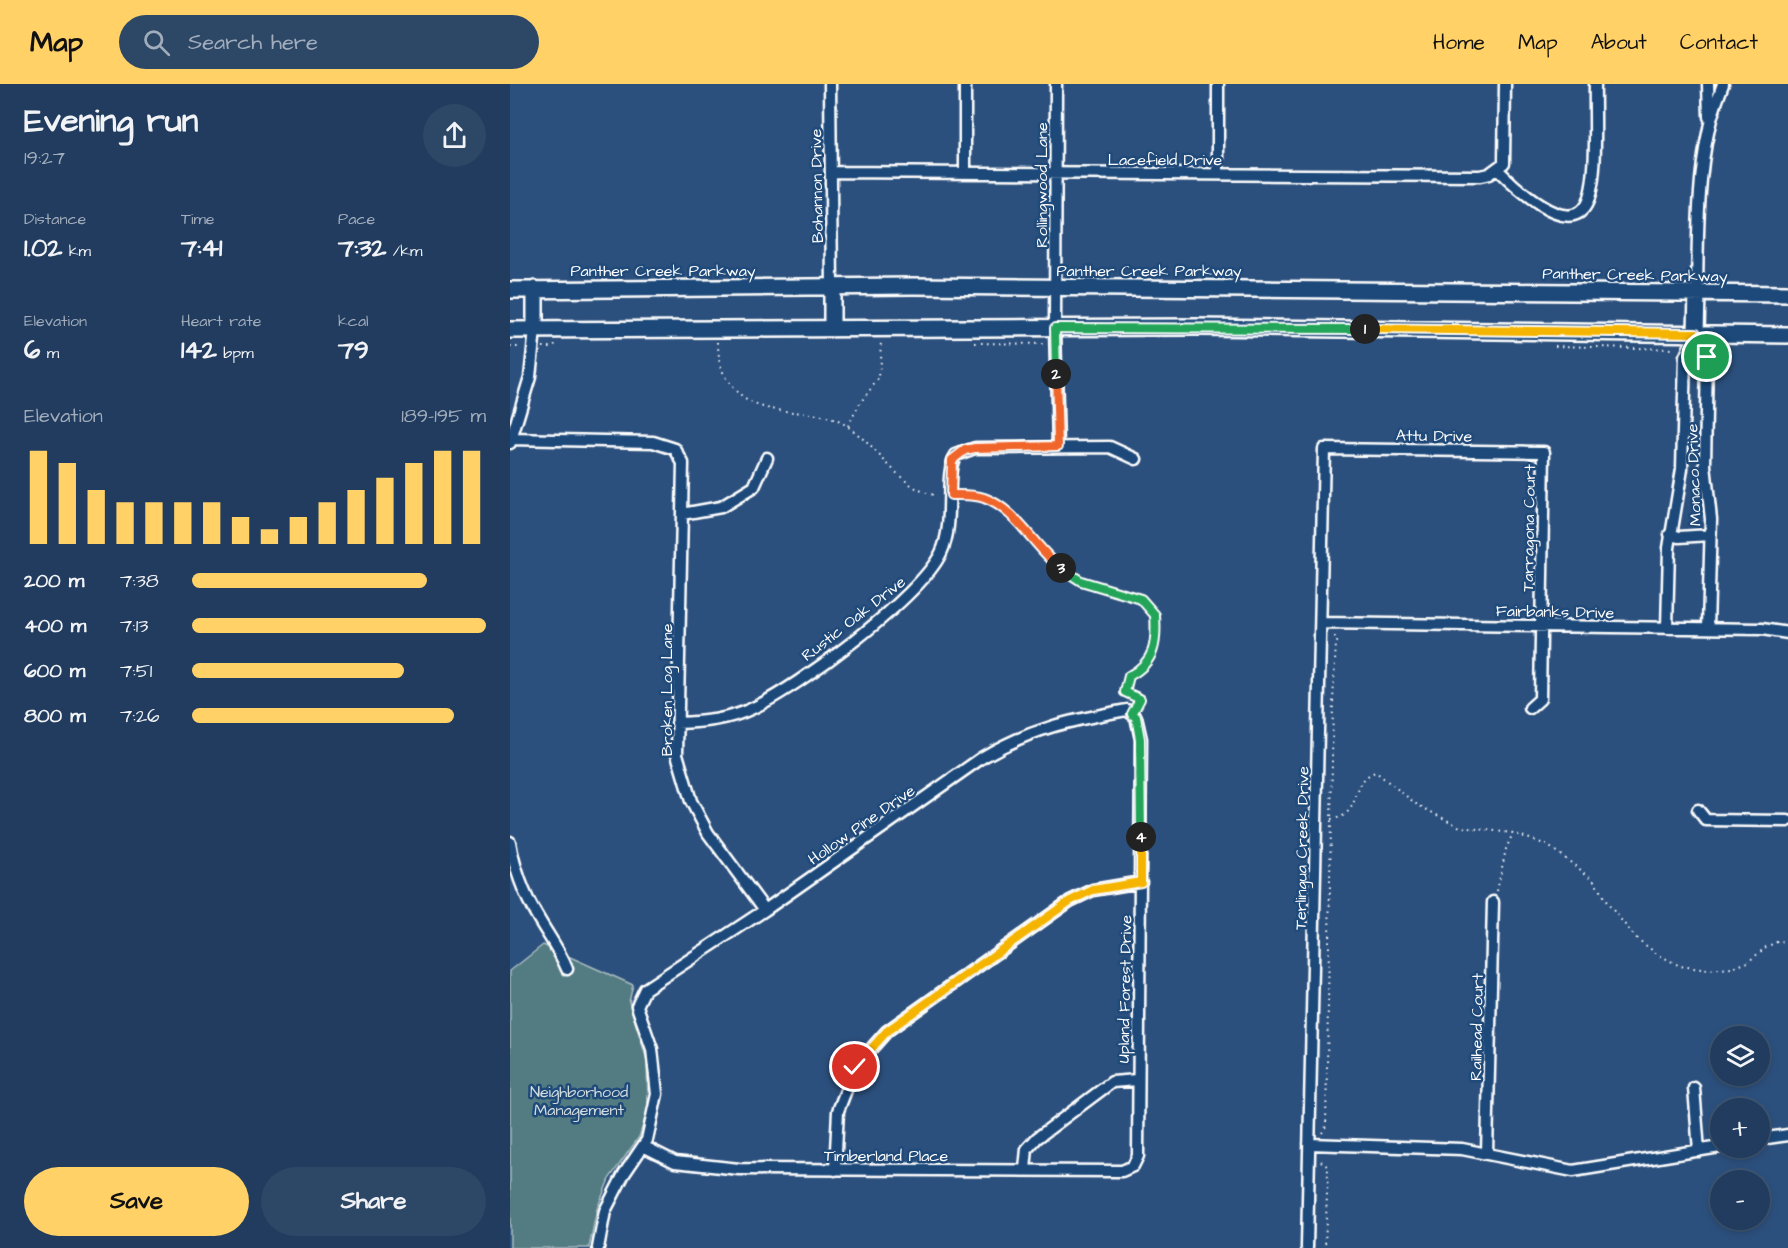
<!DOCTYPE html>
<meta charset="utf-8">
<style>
body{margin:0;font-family:"Architects Daughter",sans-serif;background:#2d4767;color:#f1f3f6;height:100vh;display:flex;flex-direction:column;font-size:22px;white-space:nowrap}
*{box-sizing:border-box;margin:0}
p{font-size:20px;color:#a2adbc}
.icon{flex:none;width:33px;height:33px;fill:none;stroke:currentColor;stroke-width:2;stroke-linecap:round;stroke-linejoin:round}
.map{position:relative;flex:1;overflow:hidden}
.side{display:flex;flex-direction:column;background:#213c5e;width:510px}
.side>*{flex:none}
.buttons{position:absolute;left:1200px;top:942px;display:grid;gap:12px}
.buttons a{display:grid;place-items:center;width:60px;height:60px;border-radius:50%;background:#213c5e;box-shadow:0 3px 9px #0003,0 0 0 2px #3e5673;font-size:30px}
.pin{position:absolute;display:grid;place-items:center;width:51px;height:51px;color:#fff;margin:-26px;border:3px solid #fff;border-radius:50%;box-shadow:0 2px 6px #0007}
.km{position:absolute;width:30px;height:30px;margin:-15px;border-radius:50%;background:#222;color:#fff;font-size:16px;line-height:30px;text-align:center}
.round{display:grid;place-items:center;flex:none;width:63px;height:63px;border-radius:32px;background:#2d4767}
.headline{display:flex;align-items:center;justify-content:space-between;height:102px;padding:0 24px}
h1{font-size:33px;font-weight:700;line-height:45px}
.figures{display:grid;grid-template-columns:repeat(3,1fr);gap:9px;height:102px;padding:6px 24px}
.figures div{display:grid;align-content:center}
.figures b{font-size:26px;font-weight:700}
.figures small{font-size:16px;font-weight:400}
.figures p{font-size:16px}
.chart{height:168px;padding:12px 24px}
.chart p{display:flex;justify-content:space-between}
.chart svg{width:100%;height:108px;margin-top:6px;stroke:#ffd166;stroke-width:6}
.primary-button{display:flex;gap:12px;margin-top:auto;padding:12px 24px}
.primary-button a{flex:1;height:69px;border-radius:36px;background:#ffd166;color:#111;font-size:24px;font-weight:700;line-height:69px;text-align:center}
.primary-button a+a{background:#2d4767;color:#f1f3f6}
ul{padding:0 24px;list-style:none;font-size:20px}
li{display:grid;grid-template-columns:96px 72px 1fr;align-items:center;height:45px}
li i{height:15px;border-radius:8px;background:#ffd166}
header{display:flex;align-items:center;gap:36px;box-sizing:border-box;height:84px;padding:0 30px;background:#ffd166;color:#111}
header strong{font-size:28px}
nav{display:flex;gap:33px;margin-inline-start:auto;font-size:21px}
.search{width:420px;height:54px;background:#2d4767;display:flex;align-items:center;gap:15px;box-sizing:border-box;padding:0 21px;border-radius:33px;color:#a2adbc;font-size:22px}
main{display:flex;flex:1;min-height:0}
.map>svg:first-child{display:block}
.park{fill:#537b82;stroke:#a9bdc0;stroke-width:1.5}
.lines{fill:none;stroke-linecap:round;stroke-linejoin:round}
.street-casing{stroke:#fff;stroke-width:15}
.secondary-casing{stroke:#fff;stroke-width:20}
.path{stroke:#fff;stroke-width:2;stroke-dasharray:1.5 4.5;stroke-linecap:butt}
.street{stroke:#1f4a7a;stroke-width:10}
.secondary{stroke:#1f4a7a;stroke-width:15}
.split-1-casing{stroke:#fff;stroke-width:12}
.split-2-casing{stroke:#fff;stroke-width:12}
.split-3-casing{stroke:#fff;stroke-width:12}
.split-4-casing{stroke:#fff;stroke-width:12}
.split-5-casing{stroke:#fff;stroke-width:12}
.split-1{stroke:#f5b400;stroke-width:8}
.split-2{stroke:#22a559;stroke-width:8}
.split-3{stroke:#f0652b;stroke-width:8}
.split-4{stroke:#22a559;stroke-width:8}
.split-5{stroke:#f5b400;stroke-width:8}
.labels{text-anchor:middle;stroke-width:5;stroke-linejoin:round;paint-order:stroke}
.street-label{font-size:16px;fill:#fff;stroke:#1f4a7a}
.park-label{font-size:16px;fill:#d4dee0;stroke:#1f4a7a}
</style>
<header>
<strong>Map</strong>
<div class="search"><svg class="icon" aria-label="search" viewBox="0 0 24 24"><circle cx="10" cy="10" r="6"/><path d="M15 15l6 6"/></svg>Search here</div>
<nav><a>Home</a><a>Map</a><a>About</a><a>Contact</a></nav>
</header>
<main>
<section class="side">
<div class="headline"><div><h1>Evening run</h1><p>19:27</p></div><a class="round"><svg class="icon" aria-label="share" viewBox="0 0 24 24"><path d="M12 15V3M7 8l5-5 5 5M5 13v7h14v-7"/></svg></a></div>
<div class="figures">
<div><p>Distance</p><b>1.02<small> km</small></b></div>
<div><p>Time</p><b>7:41</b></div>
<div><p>Pace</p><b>7:32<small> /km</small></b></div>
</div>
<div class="figures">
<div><p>Elevation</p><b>6<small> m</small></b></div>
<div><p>Heart rate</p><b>142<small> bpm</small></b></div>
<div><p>kcal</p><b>79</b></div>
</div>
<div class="chart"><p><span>Elevation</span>189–195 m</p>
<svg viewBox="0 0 160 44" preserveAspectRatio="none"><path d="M5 44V6M15 44V11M25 44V22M35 44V27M45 44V27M55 44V27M65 44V27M75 44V33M85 44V38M95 44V33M105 44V27M115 44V22M125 44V17M135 44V11M145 44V6M155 44V6"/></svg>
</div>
<ul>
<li><b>200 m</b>7:38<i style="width:80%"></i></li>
<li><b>400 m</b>7:13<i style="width:100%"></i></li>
<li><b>600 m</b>7:51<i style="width:72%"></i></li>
<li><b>800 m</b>7:26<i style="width:89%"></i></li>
</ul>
<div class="primary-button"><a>Save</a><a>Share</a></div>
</section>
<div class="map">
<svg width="1278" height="1164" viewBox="0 0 1278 1164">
<rect width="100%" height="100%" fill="#2c507d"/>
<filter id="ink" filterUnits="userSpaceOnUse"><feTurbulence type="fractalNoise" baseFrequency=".0167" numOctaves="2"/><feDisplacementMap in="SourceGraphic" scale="12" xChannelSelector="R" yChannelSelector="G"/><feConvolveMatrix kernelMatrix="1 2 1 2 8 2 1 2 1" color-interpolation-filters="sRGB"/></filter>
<g filter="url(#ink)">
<path class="park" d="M 33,861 L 123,901 L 119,918 L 137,976 L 138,1026 L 129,1053 L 99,1095 L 87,1125 L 79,1164 L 0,1164 L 0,887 Z"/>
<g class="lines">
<defs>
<path id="street" d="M 320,0 L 322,203
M 455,0 L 455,89
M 546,0 L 545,244 L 548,362
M 708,0 L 708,90
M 1198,0 L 1199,33
M 988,86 C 1003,101 1057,154 1076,121 C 1089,98 1084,28 1085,0
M 321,88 L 970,92 L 979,90 L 994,79 L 995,0
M 1187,208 C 1188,154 1187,97 1199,44 C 1202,29 1208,14 1213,0
M 1186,249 L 1197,273 L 1195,381 L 1201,435 L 1198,544
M 0,355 L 143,358 L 165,365 L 173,379 L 167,670 L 181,717 L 198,749 L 255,826
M 0,359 L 20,293 L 25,246
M 172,430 L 211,423 L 244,403 L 257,374
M 1160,450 L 1169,453 L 1200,451
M 811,539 L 1252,545 L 1278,549
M 1157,544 L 1159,464 L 1172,385 L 1175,273 L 1186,249
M 167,639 C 194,638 218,636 243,624 C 290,602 409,514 431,469 C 446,438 433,390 446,371 L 465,364 L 600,363 L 626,375
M 1188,726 L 1196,736 L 1278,737
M 0,758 C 4,783 14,811 27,832 C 37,850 49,865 57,885
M 1184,1004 L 1189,1067
M 1250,1055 L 1278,1051
M 799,1060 L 952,1065 L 1063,1087 L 1210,1063
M 977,1069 L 983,818
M 515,1085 L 517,1065 L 527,1054 L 602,998 L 627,996
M 325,1086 L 328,1027 L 345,983 L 377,947 L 560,817 L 583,806 L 631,798
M 88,1164 L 95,1127 L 114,1090 L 137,1056 L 147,1010 L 142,965 L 127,922 L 135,905 L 255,826 L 473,673 C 525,643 559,637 617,626 L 626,633 L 631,655 L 628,1072 L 623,1082 L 612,1087 L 229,1085 L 165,1078 L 133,1062
M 797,1164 L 814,365 L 1034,368 L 1030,615 L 1020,624"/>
<path id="secondary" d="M 322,203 L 322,245
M 25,205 L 25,246
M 0,206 L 403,202 L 1278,210
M 0,246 L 687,243 L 1278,251
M 1186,249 L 1187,208"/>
</defs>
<use href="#street" class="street-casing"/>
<use href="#secondary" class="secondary-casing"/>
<path class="path" d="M 208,258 C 208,280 213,296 230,311 C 256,334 300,323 330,338 C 363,354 391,409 427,411
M 465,259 L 534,260
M 1045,262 L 1165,265
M 0,263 L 10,263
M 33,263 L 43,263 L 47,258
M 1211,267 L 1215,267 L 1219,263
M 338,342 L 350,319 L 369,294 L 371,257
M 451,411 C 502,412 520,464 559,490 C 592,512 650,498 645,553 C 644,573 637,583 619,593 L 615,608 L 630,615 L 627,620
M 821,735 C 853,733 840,694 866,688 L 906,720 L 950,743 L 1003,749 L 1037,761 L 1083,795 L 1098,820 L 1125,853 L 1147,870 L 1170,882 L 1198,886 L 1222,884 L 1238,878 L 1256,863 L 1269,857 L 1278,858
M 987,807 L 996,765 L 1003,749
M 812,1049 L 816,1042 L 823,617 L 826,559 L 828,557 L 822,550
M 811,1077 L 818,1083 L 815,1164"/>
<use href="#street" class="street"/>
<use href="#secondary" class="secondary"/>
</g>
</g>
<g class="lines" filter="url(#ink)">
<defs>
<path id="split-1" d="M 855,245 L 1186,249 L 1197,273"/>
<path id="split-2" d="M 546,290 L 545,244 L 855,245"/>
<path id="split-3" d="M 546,290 L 548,362 L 465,364 L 455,366 L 442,376 L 441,411 C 451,411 464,410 474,414 C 506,425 525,464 551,484"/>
<path id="split-4" d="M 551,484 L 571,497 L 631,515 L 645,531 C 647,559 645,578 619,592 L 615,608 L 630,615 L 622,630 L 626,633 L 630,655 L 631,753"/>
<path id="split-5" d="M 345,983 L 377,947 L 560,817 L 583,806 L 631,798 L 631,753"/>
</defs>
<use href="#split-1" class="split-1-casing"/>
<use href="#split-2" class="split-2-casing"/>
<use href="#split-3" class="split-3-casing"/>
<use href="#split-4" class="split-4-casing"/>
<use href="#split-5" class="split-5-casing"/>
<use href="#split-1" class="split-1"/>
<use href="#split-2" class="split-2"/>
<use href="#split-3" class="split-3"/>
<use href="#split-4" class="split-4"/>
<use href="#split-5" class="split-5"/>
</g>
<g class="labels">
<g class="street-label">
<text x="655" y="81">Lacefield Drive</text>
<text transform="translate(531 101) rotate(-90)" y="6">Rollingwood Lane</text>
<text transform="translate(306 102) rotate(-91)" y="6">Bohannon Drive</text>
<text x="153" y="192">Panther Creek Parkway</text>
<text x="639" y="192">Panther Creek Parkway</text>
<text transform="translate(1125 190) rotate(1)" y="6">Panther Creek Parkway</text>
<text transform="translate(924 351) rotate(1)" y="6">Attu Drive</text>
<text transform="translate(1183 391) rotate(-92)" y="6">Monaco Drive</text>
<text transform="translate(1018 444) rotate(-89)" y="6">Tarragona Court</text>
<text transform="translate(1045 527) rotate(1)" y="6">Fairbanks Drive</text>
<text transform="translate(343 534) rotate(-38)" y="6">Rustic Oak Drive</text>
<text transform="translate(156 606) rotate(-90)" y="6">Broken Log Lane</text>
<text transform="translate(351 740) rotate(-35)" y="6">Hollow Pine Drive</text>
<text transform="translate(791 764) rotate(-89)" y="6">Terlingua Creek Drive</text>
<text transform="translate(614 905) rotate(-89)" y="6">Upland Forest Drive</text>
<text transform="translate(966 943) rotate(-89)" y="6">Railhead Court</text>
<text x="376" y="1077">Timberland Place</text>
</g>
<g class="park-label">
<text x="69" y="1013">Neighborhood<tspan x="69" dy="18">Management</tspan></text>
</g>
</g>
</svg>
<div class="buttons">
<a><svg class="icon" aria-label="layers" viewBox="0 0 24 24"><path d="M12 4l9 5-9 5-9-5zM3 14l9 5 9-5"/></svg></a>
<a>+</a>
<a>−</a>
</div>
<div class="pin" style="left:1197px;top:273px;background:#1e9e55"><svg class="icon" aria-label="arrive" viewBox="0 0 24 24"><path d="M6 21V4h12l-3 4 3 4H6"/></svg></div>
<div class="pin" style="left:345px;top:983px;background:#d93025"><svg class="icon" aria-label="check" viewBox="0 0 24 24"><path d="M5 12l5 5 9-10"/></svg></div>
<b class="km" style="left:855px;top:245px">1</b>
<b class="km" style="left:546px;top:290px">2</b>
<b class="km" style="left:551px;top:484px">3</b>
<b class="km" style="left:631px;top:753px">4</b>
</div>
</main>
